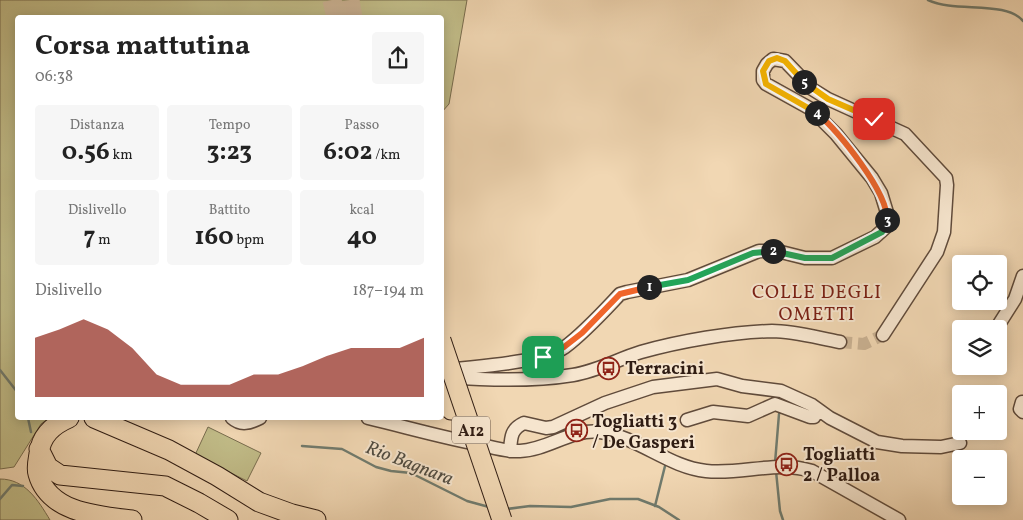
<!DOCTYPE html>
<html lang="it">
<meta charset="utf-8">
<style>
body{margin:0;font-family:Vollkorn,serif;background:#f6f6f6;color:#222;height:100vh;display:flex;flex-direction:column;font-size:19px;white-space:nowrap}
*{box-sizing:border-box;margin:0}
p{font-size:16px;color:#767676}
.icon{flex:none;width:28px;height:28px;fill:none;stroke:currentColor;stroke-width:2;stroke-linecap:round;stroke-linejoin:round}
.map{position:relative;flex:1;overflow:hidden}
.details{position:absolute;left:15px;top:15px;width:429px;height:405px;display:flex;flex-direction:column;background:#fff;border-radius:5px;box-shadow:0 2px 12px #0003}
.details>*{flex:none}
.fabs{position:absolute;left:952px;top:255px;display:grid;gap:10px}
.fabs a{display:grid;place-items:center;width:55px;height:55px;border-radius:5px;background:#fff;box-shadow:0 2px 12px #0003;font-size:25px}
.pin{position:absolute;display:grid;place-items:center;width:42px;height:42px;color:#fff;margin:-21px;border-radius:10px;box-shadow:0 2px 8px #0006}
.km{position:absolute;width:25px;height:25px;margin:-12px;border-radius:50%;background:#222;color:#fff;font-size:14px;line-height:25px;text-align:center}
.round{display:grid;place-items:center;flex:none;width:52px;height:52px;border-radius:5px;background:#f6f6f6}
.head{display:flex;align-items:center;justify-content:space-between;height:85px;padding:0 20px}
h1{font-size:28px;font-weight:700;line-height:38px}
.metrics{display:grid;grid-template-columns:repeat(3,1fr);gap:8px;height:85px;padding:5px 20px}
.metrics div{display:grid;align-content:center;border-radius:5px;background:#f6f6f6;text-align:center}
.metrics b{font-size:25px;font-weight:700}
.metrics small{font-size:14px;font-weight:400}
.metrics p{font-size:14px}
.chart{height:140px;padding:10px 20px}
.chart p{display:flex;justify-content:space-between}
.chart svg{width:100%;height:90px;margin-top:5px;fill:#8f2418;opacity:.7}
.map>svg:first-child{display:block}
.green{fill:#c1bc88;stroke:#786c4e}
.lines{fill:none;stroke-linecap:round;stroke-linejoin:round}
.stream{stroke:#707b6e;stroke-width:2.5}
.minor-tunnel{stroke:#cab293;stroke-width:12;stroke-dasharray:12 6;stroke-linecap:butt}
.highway-tunnel{stroke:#cab293;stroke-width:19;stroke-dasharray:19 9;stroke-linecap:butt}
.minor-casing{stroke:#604b3b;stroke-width:15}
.highway-casing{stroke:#2f1c13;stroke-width:21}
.minor{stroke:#f6e5ce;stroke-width:12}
.highway{stroke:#f1d7b3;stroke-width:19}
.highway-bridge-casing{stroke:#2f1c13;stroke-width:21;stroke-linecap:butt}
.highway-bridge{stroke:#f1d7b3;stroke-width:19}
.split-1-casing{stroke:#fff;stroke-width:10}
.split-2-casing{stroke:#fff;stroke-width:10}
.split-3-casing{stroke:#fff;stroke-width:10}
.split-4-casing{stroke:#fff;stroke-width:10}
.split-5-casing{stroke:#fff;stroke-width:10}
.split-6-casing{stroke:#fff;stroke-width:10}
.split-1{stroke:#f0652b;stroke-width:6}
.split-2{stroke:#22a559;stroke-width:6}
.split-3{stroke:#22a559;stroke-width:6}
.split-4{stroke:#f0652b;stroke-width:6}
.split-5{stroke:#f5b400;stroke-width:6}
.split-6{stroke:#f5b400;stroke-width:6}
.labels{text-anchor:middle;stroke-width:4;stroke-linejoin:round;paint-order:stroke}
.shield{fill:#f6e5ce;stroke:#6b584b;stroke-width:1}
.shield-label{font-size:16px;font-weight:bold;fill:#2f1c13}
.poi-label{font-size:18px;font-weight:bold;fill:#2f1c13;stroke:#f6e5ce;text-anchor:start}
.neighbourhood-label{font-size:19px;letter-spacing:1px;fill:#7a1f14;stroke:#f6e5ce}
.water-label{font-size:19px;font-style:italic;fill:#4f4b41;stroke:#f6e5ce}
</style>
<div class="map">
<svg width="1023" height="520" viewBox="0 0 1023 520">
<rect width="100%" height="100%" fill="#f1d7b3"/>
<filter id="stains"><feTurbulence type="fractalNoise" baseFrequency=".004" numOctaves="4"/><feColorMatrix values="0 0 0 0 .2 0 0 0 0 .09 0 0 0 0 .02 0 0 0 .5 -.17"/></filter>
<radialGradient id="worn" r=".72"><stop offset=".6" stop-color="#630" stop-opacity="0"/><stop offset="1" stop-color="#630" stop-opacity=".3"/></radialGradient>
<path class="green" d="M 0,0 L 467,0 L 449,104 L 441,113 L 441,18 L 18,18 L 18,418 L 49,418 L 41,424 L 14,467 L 0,469 Z
M 208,427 L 261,453 L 247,481 L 195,455 Z
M 0,479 C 25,479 38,500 50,520 L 0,520 Z"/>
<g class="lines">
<path class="stream" d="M 928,0 C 955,13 1006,0 1023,21
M 0,370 L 18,393
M 28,418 L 31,432
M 302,446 L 342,449 L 376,467 L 391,471 L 411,473 L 467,501 L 489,507
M 775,463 L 779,414
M 776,471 L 780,511 L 783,520
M 0,499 L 12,485 L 23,486
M 655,506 L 665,466
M 507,509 L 530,506 L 571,507 L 610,499 L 638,499 L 659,507 L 679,520"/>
<path class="minor-tunnel" d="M 840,342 L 864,344 L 883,335"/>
<path class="highway-tunnel" d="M 332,0 L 336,18
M 350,0 L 353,18"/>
<defs>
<path id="minor" d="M 996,329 L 1015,299 L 1023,276
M 960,353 L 961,354
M 441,371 C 473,366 540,364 565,347 C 585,332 603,312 620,294 L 627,292 L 688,280 L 759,251 L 777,251 L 805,258 L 832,258 L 875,237 L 885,228 L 888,216 L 881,193 L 872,178 L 836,134 L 811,109 L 766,84 L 763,80 L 763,71 L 767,64 L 773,59 L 785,61 L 812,89 L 828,99 L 905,134 L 946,178 L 947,185 L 944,232 L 937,252 L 883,335
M 449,377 C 486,380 536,381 573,375 C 598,371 618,359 641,352 C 680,341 732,332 772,331 C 794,331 818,338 840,342
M 1022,402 L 1020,409 L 1023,412
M 232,418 C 241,426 250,423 260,418
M 368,418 C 406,427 444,438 482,445 C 495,448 507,452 520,451 C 548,450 572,428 600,432 C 639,437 668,467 706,471 C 742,475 777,460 812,471 L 899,520
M 687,420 L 713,412 L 748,416 L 775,404 L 810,417 L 814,417 L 818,410
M 510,451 C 511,437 511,429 524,423 L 546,428 L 553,427 L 605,403 L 653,387 L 717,379 L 742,386 L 781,391 L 812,405 L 830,418 L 877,442 L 902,446 L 941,447 L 960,443"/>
<path id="highway" d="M 441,380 L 451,410
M 69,418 C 53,425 41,435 39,454 C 38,460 36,468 38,474 C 49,513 98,516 132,520
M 94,418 L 169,450 L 217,476 L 259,502 L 292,514 L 316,520
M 39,449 L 48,467 L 60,475 L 165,486 L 199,503 L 228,520"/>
</defs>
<use href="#minor" class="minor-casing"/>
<use href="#highway" class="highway-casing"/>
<use href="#minor" class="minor"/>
<use href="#highway" class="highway"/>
<defs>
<path id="highway-bridge" d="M 441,340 L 502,520"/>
</defs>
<use href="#highway-bridge" class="highway-bridge-casing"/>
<use href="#highway-bridge" class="highway-bridge"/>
</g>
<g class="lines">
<defs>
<path id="split-1" d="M 543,357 L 564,347 L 582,333 L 620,294 L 649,287"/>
<path id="split-2" d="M 649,287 L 688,280 L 753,253 L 773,251"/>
<path id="split-3" d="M 773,251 L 805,258 L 832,258 L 882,232 L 887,220"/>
<path id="split-4" d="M 817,113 C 839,132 888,192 887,220"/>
<path id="split-5" d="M 804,82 L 785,61 L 777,58 L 769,61 L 763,71 L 766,84 L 817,113"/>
<path id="split-6" d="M 804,82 L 828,99 L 874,119"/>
</defs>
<use href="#split-1" class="split-1-casing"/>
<use href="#split-2" class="split-2-casing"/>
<use href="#split-3" class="split-3-casing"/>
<use href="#split-4" class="split-4-casing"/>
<use href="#split-5" class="split-5-casing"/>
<use href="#split-6" class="split-6-casing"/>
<use href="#split-1" class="split-1"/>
<use href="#split-2" class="split-2"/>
<use href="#split-3" class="split-3"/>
<use href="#split-4" class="split-4"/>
<use href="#split-5" class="split-5"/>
<use href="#split-6" class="split-6"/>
</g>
<defs>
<symbol id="bus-ring" viewBox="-11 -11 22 22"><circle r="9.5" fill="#f6e5ce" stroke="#8f2418" stroke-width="1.5"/><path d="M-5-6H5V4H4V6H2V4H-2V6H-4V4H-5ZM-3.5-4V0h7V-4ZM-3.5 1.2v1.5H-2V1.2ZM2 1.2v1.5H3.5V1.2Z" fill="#8f2418"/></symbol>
</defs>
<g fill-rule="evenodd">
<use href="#bus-ring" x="596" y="356" width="25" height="25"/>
<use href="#bus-ring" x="564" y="418" width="25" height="25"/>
<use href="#bus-ring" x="774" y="452" width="25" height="25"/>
</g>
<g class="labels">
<rect class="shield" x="452" y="416.5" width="38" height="27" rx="4"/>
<g class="shield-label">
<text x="471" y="436">A12</text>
</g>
<g class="poi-label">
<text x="625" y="374">Terracini</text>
<text x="592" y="427">Togliatti 3<tspan x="592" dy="21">/ De Gasperi</tspan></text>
<text x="803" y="460">Togliatti<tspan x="803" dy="21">2 / Palloa</tspan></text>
</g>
<g class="neighbourhood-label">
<text x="817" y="298">COLLE DEGLI<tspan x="817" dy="22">OMETTI</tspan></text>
</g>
<g class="water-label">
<text transform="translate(410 462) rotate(21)" y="7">Rio Bagnara</text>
</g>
</g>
<rect width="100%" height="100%" filter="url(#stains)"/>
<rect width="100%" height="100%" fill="url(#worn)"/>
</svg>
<div class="fabs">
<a><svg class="icon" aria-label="locate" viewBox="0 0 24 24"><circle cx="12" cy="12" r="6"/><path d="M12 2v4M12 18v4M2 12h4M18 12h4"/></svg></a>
<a><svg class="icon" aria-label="layers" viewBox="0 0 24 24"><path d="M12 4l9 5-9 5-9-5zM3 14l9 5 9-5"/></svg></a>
<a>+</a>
<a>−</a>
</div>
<div class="pin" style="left:543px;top:357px;background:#1e9e55"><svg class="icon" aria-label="arrive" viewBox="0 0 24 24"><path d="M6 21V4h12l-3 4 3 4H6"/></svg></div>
<div class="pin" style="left:874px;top:119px;background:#d93025"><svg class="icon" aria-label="check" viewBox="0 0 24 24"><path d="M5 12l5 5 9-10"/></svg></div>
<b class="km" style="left:649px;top:287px">1</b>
<b class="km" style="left:773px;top:251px">2</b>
<b class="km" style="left:887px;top:220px">3</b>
<b class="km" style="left:817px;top:113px">4</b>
<b class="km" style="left:804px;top:82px">5</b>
<section class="details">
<div class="head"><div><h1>Corsa mattutina</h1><p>06:38</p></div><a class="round"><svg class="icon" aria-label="share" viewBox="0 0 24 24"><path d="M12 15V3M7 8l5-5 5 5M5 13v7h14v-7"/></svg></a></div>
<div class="metrics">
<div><p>Distanza</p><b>0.56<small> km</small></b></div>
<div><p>Tempo</p><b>3:23</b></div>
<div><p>Passo</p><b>6:02<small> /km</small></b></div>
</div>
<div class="metrics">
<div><p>Dislivello</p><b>7<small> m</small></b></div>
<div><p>Battito</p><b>160<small> bpm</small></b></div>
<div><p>kcal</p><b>40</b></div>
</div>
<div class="chart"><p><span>Dislivello</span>187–194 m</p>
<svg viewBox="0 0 160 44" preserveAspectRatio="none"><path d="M0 44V15L10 11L20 6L30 11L40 20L50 33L60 38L70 38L80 38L90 33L100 33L110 29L120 24L130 20L140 20L150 20L160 15V44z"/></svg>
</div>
</section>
</div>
